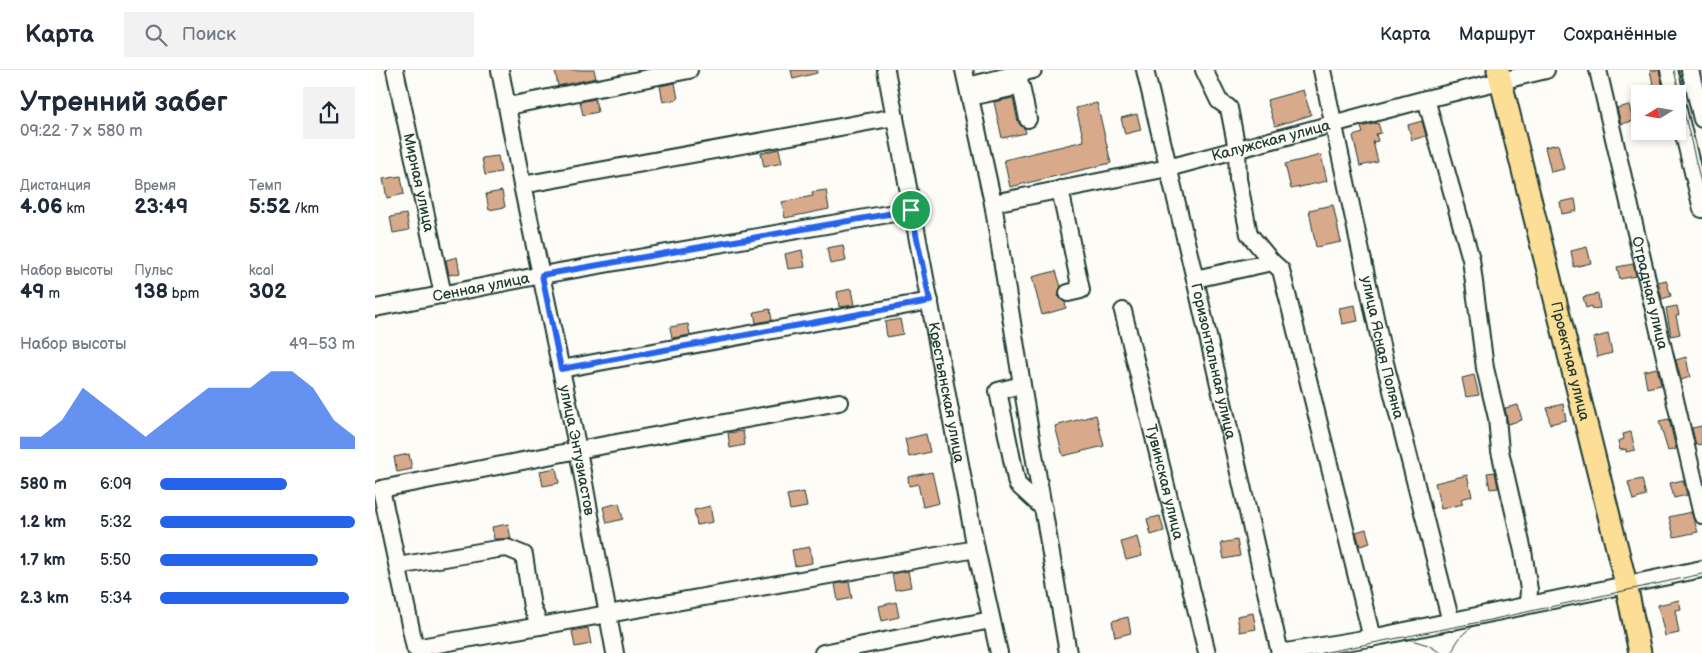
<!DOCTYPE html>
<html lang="ru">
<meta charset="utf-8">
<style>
body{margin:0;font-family:"Balsamiq Sans",sans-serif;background:#f2f2f3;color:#1f2937;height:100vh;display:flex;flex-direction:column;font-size:19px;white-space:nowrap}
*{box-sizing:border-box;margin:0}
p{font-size:16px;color:#747a83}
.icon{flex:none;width:28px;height:28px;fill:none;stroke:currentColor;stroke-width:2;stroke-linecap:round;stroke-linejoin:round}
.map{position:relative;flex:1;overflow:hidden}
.details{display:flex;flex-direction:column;background:#fff;width:375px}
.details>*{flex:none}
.needle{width:32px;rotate:259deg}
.tools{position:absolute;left:1256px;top:15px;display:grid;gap:10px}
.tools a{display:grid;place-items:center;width:55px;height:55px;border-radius:0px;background:#fff;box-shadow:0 2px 8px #0003;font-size:25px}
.pin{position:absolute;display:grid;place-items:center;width:42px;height:42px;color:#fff;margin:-21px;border:2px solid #fff;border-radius:50%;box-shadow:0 1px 5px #0007}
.round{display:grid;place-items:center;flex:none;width:52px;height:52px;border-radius:0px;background:#f2f2f3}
.overview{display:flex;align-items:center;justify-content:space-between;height:85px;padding:0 20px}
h1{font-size:28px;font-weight:700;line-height:38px}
.stats{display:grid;grid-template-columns:repeat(3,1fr);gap:8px;height:85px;padding:5px 20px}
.stats div{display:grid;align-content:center}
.stats b{font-size:21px;font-weight:700}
.stats small{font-size:14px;font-weight:400}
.stats p{font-size:14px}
.chart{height:140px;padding:10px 20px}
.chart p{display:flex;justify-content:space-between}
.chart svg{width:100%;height:90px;margin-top:5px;fill:#2563eb;opacity:.7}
ul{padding:0 20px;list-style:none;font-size:16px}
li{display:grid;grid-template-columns:80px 60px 1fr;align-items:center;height:38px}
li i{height:12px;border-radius:6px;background:#2563eb}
header{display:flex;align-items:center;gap:30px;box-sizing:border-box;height:70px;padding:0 25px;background:#fff;border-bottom:1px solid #e0e1e3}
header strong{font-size:24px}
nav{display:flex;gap:28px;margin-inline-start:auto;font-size:18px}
.search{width:350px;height:45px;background:#f2f2f3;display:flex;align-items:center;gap:12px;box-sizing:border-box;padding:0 18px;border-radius:0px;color:#747a83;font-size:19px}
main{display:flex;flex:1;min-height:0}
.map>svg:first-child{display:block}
.building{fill:#d9a98b;stroke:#1f3d34}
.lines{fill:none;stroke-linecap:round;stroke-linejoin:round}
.minor-casing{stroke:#1f3d34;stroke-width:20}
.major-casing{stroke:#1f3d34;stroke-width:25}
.minor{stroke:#fdfcf7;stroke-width:16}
.major{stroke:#fcde96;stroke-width:21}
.tram{stroke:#1f3d34;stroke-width:1}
.route-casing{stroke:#fff;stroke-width:10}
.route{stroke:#2563eb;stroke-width:6}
.labels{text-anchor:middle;stroke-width:4;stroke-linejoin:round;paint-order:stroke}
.street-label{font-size:15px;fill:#1f3d34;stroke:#fdfcf7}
</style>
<header>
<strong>Карта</strong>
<div class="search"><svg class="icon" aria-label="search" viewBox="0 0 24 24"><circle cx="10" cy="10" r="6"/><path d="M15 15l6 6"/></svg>Поиск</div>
<nav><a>Карта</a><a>Маршрут</a><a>Сохранённые</a></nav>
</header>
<main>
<section class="details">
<div class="overview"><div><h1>Утренний забег</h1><p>09:22 · 7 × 580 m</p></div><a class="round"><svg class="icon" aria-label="share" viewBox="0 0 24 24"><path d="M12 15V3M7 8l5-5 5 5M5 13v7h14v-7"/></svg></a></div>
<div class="stats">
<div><p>Дистанция</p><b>4.06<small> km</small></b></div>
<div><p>Время</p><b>23:49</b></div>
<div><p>Темп</p><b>5:52<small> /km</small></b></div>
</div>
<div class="stats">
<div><p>Набор высоты</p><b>49<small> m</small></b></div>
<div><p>Пульс</p><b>138<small> bpm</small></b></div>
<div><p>kcal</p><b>302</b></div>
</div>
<div class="chart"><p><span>Набор высоты</span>49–53 m</p>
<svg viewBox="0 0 160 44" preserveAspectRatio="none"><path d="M0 44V38L10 38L20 30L30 14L40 22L50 30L60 38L70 30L80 22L90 14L100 14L110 14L120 6L130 6L140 14L150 30L160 38V44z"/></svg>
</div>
<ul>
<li><b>580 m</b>6:09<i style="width:65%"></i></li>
<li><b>1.2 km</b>5:32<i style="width:100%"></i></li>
<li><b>1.7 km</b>5:50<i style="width:81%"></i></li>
<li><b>2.3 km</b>5:34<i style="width:97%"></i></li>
</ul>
</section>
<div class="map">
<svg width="1327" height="583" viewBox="0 0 1327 583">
<rect width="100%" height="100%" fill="#fdfcf7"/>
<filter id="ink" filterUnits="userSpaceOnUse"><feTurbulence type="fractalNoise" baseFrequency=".02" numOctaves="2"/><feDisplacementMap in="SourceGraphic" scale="10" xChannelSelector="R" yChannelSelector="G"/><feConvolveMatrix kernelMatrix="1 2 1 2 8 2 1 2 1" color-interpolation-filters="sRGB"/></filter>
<g filter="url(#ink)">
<path class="building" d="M 180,0 L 219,0 L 221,8 L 183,16 Z
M 416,0 L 442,0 L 442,3 L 418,9 Z
M 1275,0 L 1284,0 L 1289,23 L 1280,24 Z
M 300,13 L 303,29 L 288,32 L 285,16 Z
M 928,20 L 936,45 L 900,56 L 892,30 Z
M 638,28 L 643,52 L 646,56 L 650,59 L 651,63 L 627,68 L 619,32 Z
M 220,29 L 223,42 L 208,45 L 205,32 Z
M 722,33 L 736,93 L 635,117 L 629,90 L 709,71 L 701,38 Z
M 1254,35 L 1258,51 L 1246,54 L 1242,38 Z
M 762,44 L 766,60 L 750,64 L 746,48 Z
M 1047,51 L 1051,66 L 1037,70 L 1033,55 Z
M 1003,53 L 1006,63 L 1001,64 L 1003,71 L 998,72 L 1003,92 L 985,96 L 978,66 L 988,63 L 986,57 Z
M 1183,74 L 1189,99 L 1176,102 L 1170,77 Z
M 404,79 L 407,93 L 389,97 L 386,83 Z
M 946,85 L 952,111 L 916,119 L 910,94 Z
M 123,86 L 126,102 L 110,105 L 107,88 Z
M 26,106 L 29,124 L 12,128 L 8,109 Z
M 451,120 L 454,139 L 410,148 L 407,132 L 438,126 L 437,122 Z
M 127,121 L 130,137 L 114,140 L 111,124 Z
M 1200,129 L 1202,141 L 1187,144 L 1185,132 Z
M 958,135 L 966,172 L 941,177 L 934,140 Z
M 31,144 L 34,160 L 18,163 L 15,147 Z
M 468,175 L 471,191 L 455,194 L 452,178 Z
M 1212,177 L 1216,193 L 1199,197 L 1196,181 Z
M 427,180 L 430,197 L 413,199 L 410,184 Z
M 82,187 L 85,203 L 74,205 L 71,190 Z
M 1258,194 L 1261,206 L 1245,209 L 1242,197 Z
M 681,201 L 686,217 L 683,226 L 690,232 L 691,238 L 667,245 L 657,207 Z
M 1291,210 L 1296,226 L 1287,229 L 1283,212 Z
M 476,219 L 479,235 L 464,237 L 462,222 Z
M 1223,224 L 1225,238 L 1217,239 L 1217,236 L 1211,238 L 1208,227 Z
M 980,235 L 983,251 L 967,254 L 964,238 Z
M 1302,236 L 1304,245 L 1301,246 L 1305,264 L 1296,266 L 1291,238 Z
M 395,239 L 397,250 L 381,253 L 379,242 Z
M 525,249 L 528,264 L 512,267 L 510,252 Z
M 313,254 L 315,265 L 297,268 L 295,257 Z
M 1233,264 L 1237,283 L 1222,287 L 1218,268 Z
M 1311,287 L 1315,307 L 1306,310 L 1301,290 Z
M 1282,298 L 1286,315 L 1272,318 L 1269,301 Z
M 1099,305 L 1104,325 L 1091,327 L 1087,308 Z
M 1188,334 L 1191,350 L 1175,354 L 1172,338 Z
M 1143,335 L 1147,350 L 1133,354 L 1130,338 Z
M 721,345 L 729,376 L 688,386 L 680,356 Z
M 1294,349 L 1301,379 L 1293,381 L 1284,351 Z
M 1327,356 L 1327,374 L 1321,375 L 1317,358 Z
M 368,361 L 370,375 L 355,378 L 353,363 Z
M 1256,362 L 1260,380 L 1251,382 L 1251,379 L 1245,380 L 1243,371 L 1249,369 L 1248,364 Z
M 551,364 L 555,382 L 534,387 L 530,369 Z
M 34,384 L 37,399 L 22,402 L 19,387 Z
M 181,398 L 184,413 L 168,416 L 165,401 Z
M 557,402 L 564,433 L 548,437 L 543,414 L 534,416 L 533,407 Z
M 1120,402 L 1123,418 L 1115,419 L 1112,403 Z
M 1092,405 L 1097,426 L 1086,429 L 1088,434 L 1066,439 L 1060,413 Z
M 1267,409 L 1271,426 L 1258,430 L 1253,412 Z
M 1308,410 L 1312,425 L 1299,428 L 1295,413 Z
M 429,422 L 432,437 L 415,440 L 412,425 Z
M 244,433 L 248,449 L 232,453 L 228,437 Z
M 335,436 L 338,452 L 322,455 L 319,440 Z
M 1316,442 L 1323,462 L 1299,467 L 1294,447 Z
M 785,446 L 789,461 L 776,465 L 772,449 Z
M 133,454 L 136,469 L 119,469 L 117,457 Z
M 991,459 L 995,473 L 985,476 L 981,462 Z
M 762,467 L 767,486 L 751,490 L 746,472 Z
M 862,470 L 865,486 L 849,489 L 846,473 Z
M 435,477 L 437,493 L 420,496 L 417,480 Z
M 533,501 L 536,517 L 520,520 L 517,504 Z
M 474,512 L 477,528 L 463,531 L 460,514 Z
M 1304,530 L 1306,539 L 1300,540 L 1304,563 L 1290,566 L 1283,535 Z
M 521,532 L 524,547 L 507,551 L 504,536 Z
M 878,543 L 881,559 L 865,562 L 862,546 Z
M 753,547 L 756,563 L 740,567 L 737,551 Z
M 213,558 L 216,574 L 200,577 L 197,561 Z"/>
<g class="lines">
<defs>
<g id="minor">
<path id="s1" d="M 20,0 L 68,225"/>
<path id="s2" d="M 125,0 L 147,115 L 203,380 L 240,583"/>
<path id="s3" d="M 511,0 L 601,479 L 624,583"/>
<path d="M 589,0 L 618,133 L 647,315 L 693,583"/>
<path id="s4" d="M 770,0 L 820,209 L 905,583 L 1006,566 L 1327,499"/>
<path d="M 829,0 L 844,31 L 854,38 L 862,79 L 863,109 L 874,164 L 897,192"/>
<path id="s5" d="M 947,0 L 1009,289 L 1076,552"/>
<path id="s6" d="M 1223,0 L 1327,445"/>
<path d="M 1294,0 L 1300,24"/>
<path d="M 1315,0 L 1327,49"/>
<path d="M 593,16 L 658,0"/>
<path d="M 595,27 L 646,16 L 653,49"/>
<path d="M 1051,29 L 1096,189 L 1110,298 L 1122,348 L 1125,381 L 1148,481 L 1154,520 L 1153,534"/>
<path d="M 133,36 L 314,0"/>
<path d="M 1302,36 L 1327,139"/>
<path d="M 147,115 L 520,47"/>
<path d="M 685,119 L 706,220 L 693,223"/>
<path id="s7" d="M 618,133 L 793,98 L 1051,29 L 1171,0"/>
<path d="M 820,209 L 897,192 L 906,200 L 997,568"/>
<path id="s8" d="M 0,238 L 167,205 L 536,140"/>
<path id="s9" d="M 748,241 L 832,583"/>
<path d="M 186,299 L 555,231"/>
<path d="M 647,315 L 623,321 L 642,414 L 669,439"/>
<path d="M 464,332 L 203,380 L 6,419 L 40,578 L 601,479"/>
<path d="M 23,496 L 122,479 L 132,478 L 149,485 L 157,537 L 165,556"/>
<path d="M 448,583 L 616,550"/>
</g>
<g id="major">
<path id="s10" d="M 1123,0 L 1251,514 L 1265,583"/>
</g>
</defs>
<use href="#minor" class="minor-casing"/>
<use href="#major" class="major-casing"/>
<use href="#minor" class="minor"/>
<use href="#major" class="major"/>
<path class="tram" d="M 1299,0 L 1327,117
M 1030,568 L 1053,575 L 1066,583
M 947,583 L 1110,551 L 1327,504
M 1077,583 C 1082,569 1088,562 1101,555"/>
</g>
</g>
<g class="lines" filter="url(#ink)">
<defs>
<path id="route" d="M 536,140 L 555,231 L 186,299 L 167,205 Z"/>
</defs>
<use href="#route" class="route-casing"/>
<use href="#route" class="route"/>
</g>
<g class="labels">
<g class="street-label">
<text dy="5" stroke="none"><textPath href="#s7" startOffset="285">Калужская улица</textPath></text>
<text dy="5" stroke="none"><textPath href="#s1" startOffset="115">Мирная улица</textPath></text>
<text dy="5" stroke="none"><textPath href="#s8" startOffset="108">Сенная улица</textPath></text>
<text dy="5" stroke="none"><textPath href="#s6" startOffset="229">Отрадная улица</textPath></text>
<text dy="5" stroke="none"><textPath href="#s5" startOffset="284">улица Ясная Поляна</textPath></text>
<text dy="5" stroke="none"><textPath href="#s4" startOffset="299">Горизонтальная улица</textPath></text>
<text dy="5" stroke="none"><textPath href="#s10" startOffset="300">Проектная улица</textPath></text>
<text dy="5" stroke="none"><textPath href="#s3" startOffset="328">Крестьянская улица</textPath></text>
<text dy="5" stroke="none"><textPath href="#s2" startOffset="388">улица Энтузиастов</textPath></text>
<text dy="5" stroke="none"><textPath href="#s9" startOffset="176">Тувинская улица</textPath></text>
</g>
</g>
</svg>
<div class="tools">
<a><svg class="needle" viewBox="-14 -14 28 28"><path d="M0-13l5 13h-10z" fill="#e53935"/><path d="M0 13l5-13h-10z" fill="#747a83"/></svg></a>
</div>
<div class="pin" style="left:536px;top:140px;background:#1e9e55"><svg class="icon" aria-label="arrive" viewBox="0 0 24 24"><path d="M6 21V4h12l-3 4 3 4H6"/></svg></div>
</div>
</main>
